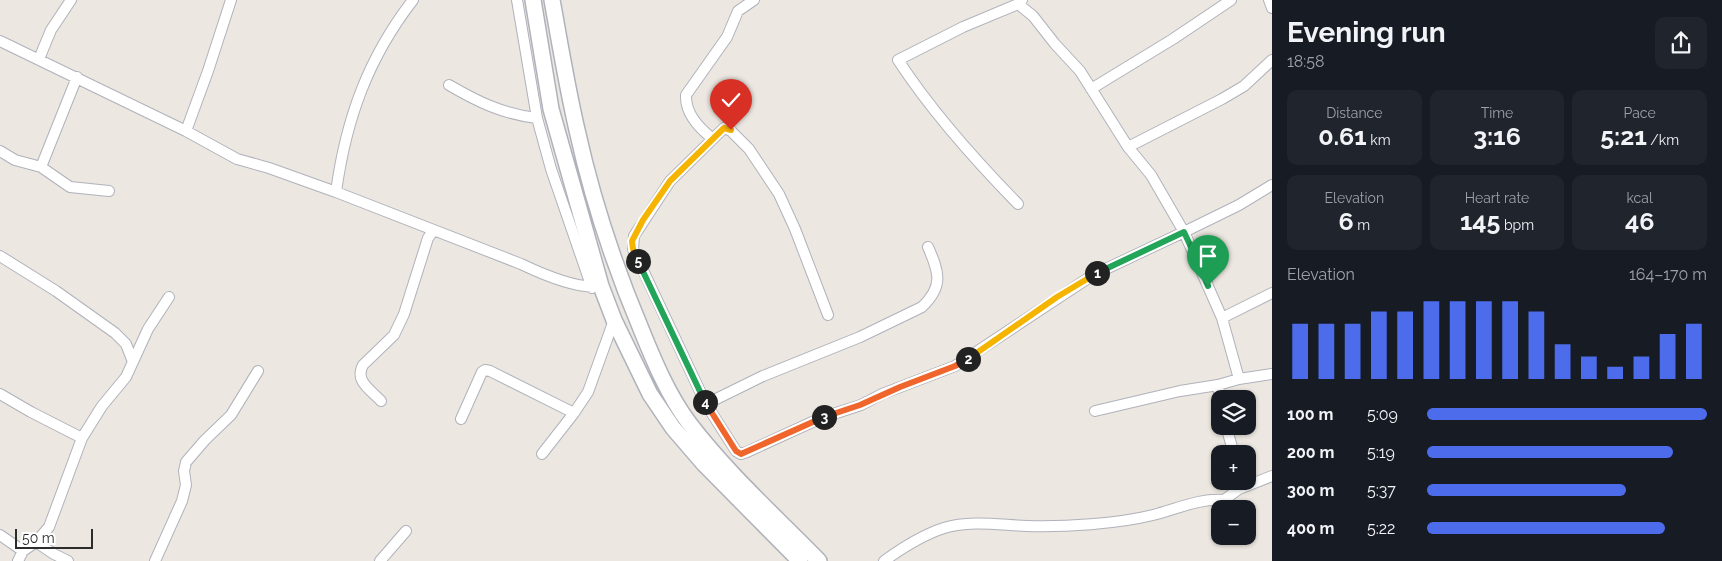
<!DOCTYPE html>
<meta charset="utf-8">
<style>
body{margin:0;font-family:Raleway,sans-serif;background:#20242c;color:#f1f3f6;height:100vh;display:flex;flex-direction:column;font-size:19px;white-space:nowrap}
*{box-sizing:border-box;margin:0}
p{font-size:16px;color:#9ea1a6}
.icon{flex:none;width:28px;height:28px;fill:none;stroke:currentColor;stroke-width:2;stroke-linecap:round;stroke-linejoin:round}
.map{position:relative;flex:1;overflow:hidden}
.side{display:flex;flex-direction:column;background:#171b24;width:450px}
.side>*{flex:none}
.fabs{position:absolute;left:1211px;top:390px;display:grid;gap:10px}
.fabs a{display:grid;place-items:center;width:45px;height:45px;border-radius:10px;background:#171b24;box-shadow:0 1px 4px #0004;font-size:25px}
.scale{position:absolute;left:15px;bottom:12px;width:78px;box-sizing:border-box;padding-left:5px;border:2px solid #2c2c2c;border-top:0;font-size:14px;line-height:18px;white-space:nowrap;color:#2c2c2c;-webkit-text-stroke:4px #fff;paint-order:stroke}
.pin{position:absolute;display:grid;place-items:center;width:42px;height:42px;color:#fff;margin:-51px -21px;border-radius:50% 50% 50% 0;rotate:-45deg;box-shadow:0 0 5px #0007}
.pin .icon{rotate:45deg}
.km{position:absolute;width:25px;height:25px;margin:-12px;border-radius:50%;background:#222;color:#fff;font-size:14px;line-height:25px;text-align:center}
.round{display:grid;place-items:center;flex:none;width:52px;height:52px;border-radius:10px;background:#20242c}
.overview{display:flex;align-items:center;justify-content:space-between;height:85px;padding:0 15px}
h1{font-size:28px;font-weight:700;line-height:38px}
.stats{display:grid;grid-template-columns:repeat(3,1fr);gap:8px;height:85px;padding:5px 15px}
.stats div{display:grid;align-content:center;border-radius:10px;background:#20242c;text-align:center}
.stats b{font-size:25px;font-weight:700}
.stats small{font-size:14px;font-weight:400}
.stats p{font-size:14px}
.chart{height:140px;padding:10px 15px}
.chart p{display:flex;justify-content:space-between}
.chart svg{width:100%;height:90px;margin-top:5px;stroke:#4d6cec;stroke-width:6}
ul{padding:0 15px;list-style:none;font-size:16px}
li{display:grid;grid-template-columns:80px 60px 1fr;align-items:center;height:38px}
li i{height:12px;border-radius:6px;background:#4d6cec}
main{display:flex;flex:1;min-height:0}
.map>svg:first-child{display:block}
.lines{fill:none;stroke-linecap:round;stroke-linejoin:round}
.minor-casing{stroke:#b0b2bb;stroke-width:12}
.secondary-casing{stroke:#b0b2bb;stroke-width:18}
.minor{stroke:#fff;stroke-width:10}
.secondary{stroke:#fff;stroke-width:15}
.split-1-casing{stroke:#fff;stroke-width:10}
.split-2-casing{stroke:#fff;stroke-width:10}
.split-3-casing{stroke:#fff;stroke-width:10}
.split-4-casing{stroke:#fff;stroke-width:10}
.split-5-casing{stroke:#fff;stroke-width:10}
.split-6-casing{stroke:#fff;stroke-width:10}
.split-1{stroke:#22a559;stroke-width:6}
.split-2{stroke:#f5b400;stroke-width:6}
.split-3{stroke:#f0652b;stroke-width:6}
.split-4{stroke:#f0652b;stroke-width:6}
.split-5{stroke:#22a559;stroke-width:6}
.split-6{stroke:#f5b400;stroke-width:6}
</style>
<main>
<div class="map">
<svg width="1272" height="561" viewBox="0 0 1272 561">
<rect width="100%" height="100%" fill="#ece7e0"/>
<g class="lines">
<defs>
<path id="minor" d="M 517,0 L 537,118 L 551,169 L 592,288
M 1269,0 L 1272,8
M 1018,4 L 1033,16 L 1055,44 L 1080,71 L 1128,147 L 1151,175 L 1184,232 L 1222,318 L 1239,379
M 0,41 L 186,131 L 237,159 L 269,168 L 336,192 L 521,264 C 542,274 578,290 601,286
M 39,59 L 51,30 L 71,0
M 449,85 C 478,102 503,114 537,118
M 1091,89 L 1173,39 L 1231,0
M 186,131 L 208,71 L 231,0
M 713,139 C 700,129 685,114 686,95 L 727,37 L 738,11 L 754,0
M 1128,147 L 1222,99 L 1244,86 L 1272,60
M 0,151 L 15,160 L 41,167 L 70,187 L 109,191
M 41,167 L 77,77
M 336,192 C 346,119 368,58 413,0
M 1018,204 C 974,159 932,112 898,60 L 963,27 L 1018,4 L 1022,0
M 928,247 C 939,272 944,286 922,307 L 860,337 L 763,376 L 706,404 L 736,451 L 741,454 L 747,452 L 821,418 L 861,405 L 882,394 L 955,366 L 1093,275 L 1184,232 L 1239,205 L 1272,185
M 0,256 L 56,291 L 115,333 L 126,344 L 133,362
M 1222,318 L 1272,293
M 1218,385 L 1220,399
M 0,394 L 31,412 L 82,438
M 381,401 C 371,390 354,381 363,365 L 394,335 L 404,314 L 428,238 L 433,231
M 706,404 L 633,249 L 634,236 L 670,181 L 724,128 L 731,131 L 749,149 L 779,194 L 795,229 L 828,315
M 1095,411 L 1180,391 L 1218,385 L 1239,379 L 1272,374
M 461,419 L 482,372 L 485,370 L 490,371 L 574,413
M 1226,426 L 1234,454
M 542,454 L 574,413 L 588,392 L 614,320
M 0,535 L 23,551
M 36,542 L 54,554 L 68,561
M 18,561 L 23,551 L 36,542 L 49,527 L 82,438 L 102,406 L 126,377 L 148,329 L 169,297
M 155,561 L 182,501 L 186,485 L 184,471 L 186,462 L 205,440 L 231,415 L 258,371
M 380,561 L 406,531
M 884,561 C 902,548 922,535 944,528 C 971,520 999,525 1027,526 C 1065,527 1117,524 1153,515 C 1177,509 1199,498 1224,500 L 1239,489 L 1272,476"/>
<path id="secondary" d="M 533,0 L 551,109 L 601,286 L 614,320 L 650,394 L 673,428 L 704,464 L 800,561
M 552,0 C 560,44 567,87 577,130 C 592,198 614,265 641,329 C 654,361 668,395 689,423 C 727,473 775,516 819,561"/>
</defs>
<use href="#minor" class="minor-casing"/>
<use href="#secondary" class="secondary-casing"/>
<use href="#minor" class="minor"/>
<use href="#secondary" class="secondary"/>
</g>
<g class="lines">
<defs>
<path id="split-1" d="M 1097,273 L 1184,232 L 1198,262 L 1208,286"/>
<path id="split-2" d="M 968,359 L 1057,297 L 1097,273"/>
<path id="split-3" d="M 824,417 L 860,405 L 900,387 L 955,366 L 968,359"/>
<path id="split-4" d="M 705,402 L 736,451 L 741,454 L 824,417"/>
<path id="split-5" d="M 638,261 L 705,402"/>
<path id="split-6" d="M 638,261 L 633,249 L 632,241 L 643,220 L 670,181 L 724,128 L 731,130"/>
</defs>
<use href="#split-1" class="split-1-casing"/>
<use href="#split-2" class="split-2-casing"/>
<use href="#split-3" class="split-3-casing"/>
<use href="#split-4" class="split-4-casing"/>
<use href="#split-5" class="split-5-casing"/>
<use href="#split-6" class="split-6-casing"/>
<use href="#split-1" class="split-1"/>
<use href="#split-2" class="split-2"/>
<use href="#split-3" class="split-3"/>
<use href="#split-4" class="split-4"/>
<use href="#split-5" class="split-5"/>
<use href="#split-6" class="split-6"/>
</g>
</svg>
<div class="fabs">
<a><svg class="icon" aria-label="layers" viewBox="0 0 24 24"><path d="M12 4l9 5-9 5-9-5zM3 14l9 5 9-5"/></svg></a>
<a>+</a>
<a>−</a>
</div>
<div class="scale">50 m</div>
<div class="pin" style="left:1208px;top:286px;background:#1e9e55"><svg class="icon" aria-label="arrive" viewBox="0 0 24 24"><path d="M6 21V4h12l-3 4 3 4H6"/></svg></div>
<div class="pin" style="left:731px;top:130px;background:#d93025"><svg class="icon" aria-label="check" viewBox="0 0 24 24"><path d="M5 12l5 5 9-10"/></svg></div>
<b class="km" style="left:1097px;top:273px">1</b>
<b class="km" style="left:968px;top:359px">2</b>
<b class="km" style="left:824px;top:417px">3</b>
<b class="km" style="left:705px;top:402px">4</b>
<b class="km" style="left:638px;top:261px">5</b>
</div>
<section class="side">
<div class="overview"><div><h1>Evening run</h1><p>18:58</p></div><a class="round"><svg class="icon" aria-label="share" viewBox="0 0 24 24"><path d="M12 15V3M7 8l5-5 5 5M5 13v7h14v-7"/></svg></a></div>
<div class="stats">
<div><p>Distance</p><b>0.61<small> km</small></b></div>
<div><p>Time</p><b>3:16</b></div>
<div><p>Pace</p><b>5:21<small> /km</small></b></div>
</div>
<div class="stats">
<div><p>Elevation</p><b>6<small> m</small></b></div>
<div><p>Heart rate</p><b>145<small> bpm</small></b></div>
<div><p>kcal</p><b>46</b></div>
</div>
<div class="chart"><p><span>Elevation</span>164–170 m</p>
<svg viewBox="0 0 160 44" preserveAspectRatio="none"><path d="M5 44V17M15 44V17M25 44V17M35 44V11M45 44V11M55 44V6M65 44V6M75 44V6M85 44V6M95 44V11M105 44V27M115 44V33M125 44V38M135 44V33M145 44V22M155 44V17"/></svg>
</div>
<ul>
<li><b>100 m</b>5:09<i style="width:100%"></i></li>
<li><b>200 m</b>5:19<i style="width:88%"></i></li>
<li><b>300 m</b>5:37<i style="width:71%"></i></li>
<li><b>400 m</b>5:22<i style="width:85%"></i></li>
</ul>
</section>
</main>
